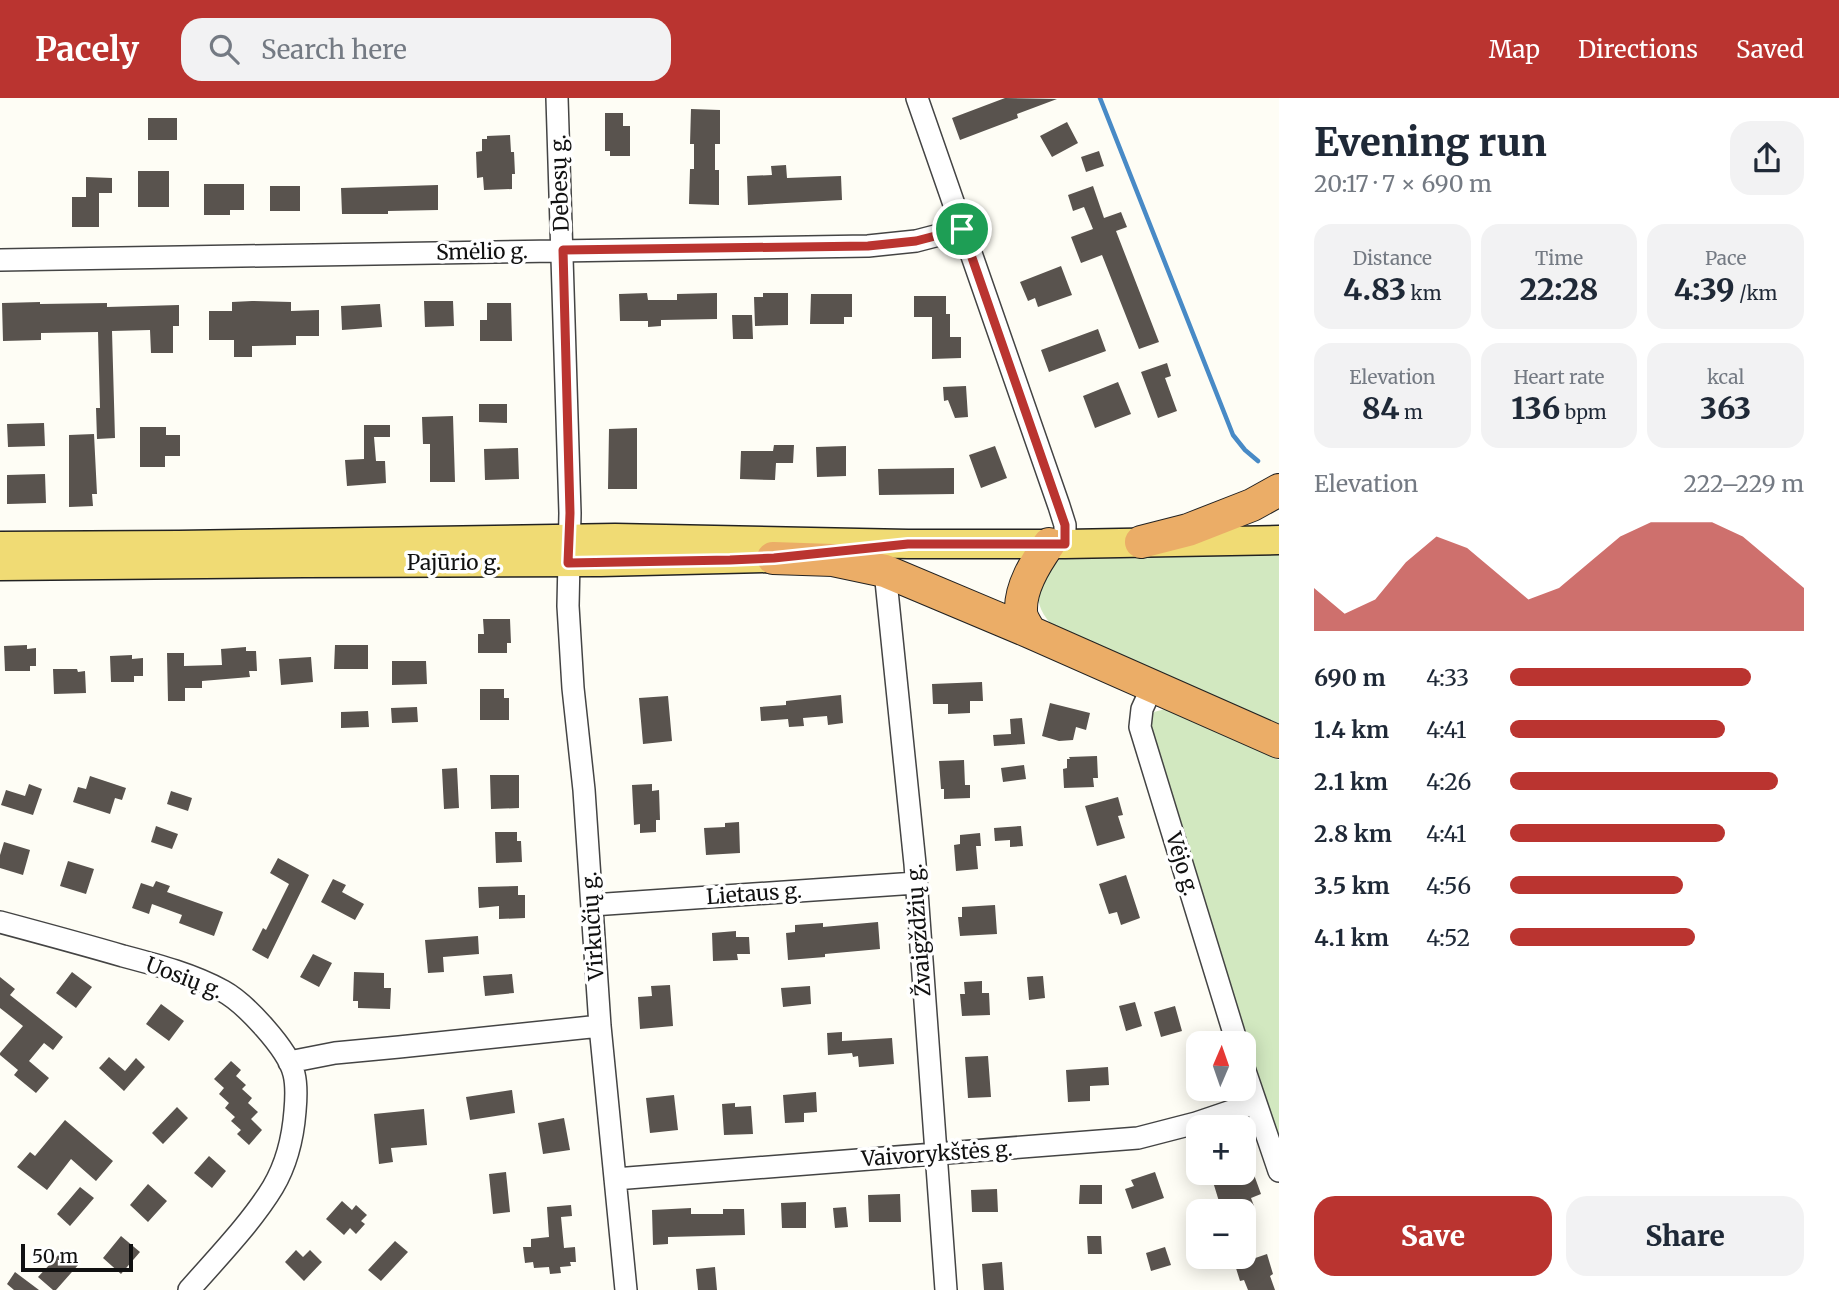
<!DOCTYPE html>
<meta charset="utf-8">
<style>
body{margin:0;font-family:Merriweather,serif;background:#f2f2f3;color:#1f2937;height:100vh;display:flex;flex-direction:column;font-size:26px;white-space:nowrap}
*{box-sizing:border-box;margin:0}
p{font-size:23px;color:#747a83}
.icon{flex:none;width:38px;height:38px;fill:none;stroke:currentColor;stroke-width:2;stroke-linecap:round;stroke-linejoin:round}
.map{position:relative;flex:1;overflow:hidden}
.panel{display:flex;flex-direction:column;background:#fff;width:560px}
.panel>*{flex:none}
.needle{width:46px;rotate:2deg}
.buttons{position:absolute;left:1186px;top:933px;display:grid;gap:14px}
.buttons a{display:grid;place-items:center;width:70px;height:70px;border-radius:14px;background:#fff;box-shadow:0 4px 18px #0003;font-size:35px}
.scale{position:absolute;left:21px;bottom:18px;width:112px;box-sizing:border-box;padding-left:7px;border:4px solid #111;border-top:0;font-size:19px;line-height:24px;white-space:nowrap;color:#111;-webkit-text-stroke:5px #fff;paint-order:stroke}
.pin{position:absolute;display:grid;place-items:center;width:60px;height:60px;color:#fff;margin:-30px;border:4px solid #fff;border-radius:50%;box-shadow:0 2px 7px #0007}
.round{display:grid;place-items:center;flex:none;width:74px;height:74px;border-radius:21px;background:#f2f2f3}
.summary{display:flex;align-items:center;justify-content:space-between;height:119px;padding:0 35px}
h1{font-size:38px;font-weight:800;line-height:52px}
.stats{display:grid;grid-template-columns:repeat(3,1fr);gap:10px;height:119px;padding:7px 35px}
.stats div{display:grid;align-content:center;border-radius:18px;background:#f2f2f3;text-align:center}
.stats b{font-size:30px;font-weight:800}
.stats small{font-size:19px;font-weight:400}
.stats p{font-size:19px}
.chart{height:196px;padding:14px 35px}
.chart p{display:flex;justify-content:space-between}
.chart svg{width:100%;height:126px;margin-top:7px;fill:#ba3430;opacity:.7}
.cta{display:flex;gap:14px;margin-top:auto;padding:14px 35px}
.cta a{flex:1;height:80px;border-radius:21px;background:#ba3430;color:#fff;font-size:28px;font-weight:800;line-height:80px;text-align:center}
.cta a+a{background:#f2f2f3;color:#1f2937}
ul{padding:0 35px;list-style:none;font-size:23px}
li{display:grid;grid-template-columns:112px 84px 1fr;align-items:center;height:52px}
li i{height:18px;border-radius:9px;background:#ba3430}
header{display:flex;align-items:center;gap:42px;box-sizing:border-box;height:98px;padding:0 35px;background:#ba3430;color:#fff}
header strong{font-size:33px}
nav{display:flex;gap:38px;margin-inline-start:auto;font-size:24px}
.search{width:490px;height:63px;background:#f2f2f3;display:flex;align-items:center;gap:18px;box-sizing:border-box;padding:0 24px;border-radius:21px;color:#747a83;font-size:26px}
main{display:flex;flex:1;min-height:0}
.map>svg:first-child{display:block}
.green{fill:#d2e8c0}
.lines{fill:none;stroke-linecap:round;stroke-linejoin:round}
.stream{stroke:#488ac6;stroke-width:4.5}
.building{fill:#59534e}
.minor-casing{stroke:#444;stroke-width:24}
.major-casing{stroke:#222;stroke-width:31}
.highway-casing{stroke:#222;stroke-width:34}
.minor{stroke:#fff;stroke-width:21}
.major{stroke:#f0db74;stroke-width:28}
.highway{stroke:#ebad67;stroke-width:32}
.route-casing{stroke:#fff;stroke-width:14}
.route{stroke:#ba3430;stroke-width:9}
.labels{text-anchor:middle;stroke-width:7;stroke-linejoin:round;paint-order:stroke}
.street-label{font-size:21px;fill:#111;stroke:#fff}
</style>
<header>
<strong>Pacely</strong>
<div class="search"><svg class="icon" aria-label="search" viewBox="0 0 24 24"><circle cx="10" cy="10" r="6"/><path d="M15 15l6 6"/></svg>Search here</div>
<nav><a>Map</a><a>Directions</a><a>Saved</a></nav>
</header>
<main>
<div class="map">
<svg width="1279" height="1192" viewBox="0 0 1279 1192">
<rect width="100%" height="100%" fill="#fefdf5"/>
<path class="green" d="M 1279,451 L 1279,633 L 1061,536 C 1027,506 1032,481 1068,455 Z
M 1165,611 L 1279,662 L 1279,1054 L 1244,950 L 1147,624 L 1154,614 Z"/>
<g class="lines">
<path class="stream" d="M 1100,0 L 1233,337 L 1245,352 L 1258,363"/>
</g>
<path class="building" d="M 1005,0 L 1057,1 L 1017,16 L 1018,20 L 960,42 L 952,20 Z
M 691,11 L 720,12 L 720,46 L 715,46 L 715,72 L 719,72 L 719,107 L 689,106 L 690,71 L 694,71 L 694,46 L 690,46 Z
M 605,15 L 623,15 L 623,28 L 630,28 L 630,58 L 610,58 L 610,53 L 605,53 Z
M 148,20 L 177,20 L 177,42 L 148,42 Z
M 1067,24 L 1078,45 L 1052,59 L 1040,38 Z
M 510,37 L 511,54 L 514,54 L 515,76 L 512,76 L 512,91 L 484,92 L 483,79 L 477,80 L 476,54 L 482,53 L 482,41 L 487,41 L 487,38 Z
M 1099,53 L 1104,68 L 1086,74 L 1081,59 Z
M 786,67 L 787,80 L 841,78 L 842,102 L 748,107 L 747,78 L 772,77 L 771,68 Z
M 138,73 L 169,73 L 169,109 L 138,109 Z
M 86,79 L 112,80 L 112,95 L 99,95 L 99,129 L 72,129 L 72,99 L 86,99 Z
M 204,86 L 244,86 L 244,112 L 230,112 L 230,117 L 204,117 Z
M 438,87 L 438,112 L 388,113 L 388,116 L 342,116 L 341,90 Z
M 270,88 L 300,88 L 300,113 L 270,113 Z
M 1093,88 L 1104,120 L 1121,114 L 1127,129 L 1116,133 L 1159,244 L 1139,251 L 1102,157 L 1081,165 L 1071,139 L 1093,131 L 1084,109 L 1073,113 L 1068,97 Z
M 1061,168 L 1072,197 L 1038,209 L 1035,200 L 1028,203 L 1020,184 Z
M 647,195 L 648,202 L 677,202 L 677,196 L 717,195 L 717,221 L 661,222 L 661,228 L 648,229 L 648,223 L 620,223 L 619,196 Z
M 763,195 L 788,195 L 788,227 L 755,228 L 754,199 L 763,199 Z
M 811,196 L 852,196 L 852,219 L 844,219 L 844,226 L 810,226 Z
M 914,198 L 946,198 L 946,216 L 950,216 L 950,239 L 961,239 L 961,260 L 932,261 L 932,219 L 914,219 Z
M 252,203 L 291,204 L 291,213 L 319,212 L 319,238 L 296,238 L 296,247 L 252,248 L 252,259 L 234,259 L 234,242 L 209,242 L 209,213 L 232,213 L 232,204 Z
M 424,203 L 453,203 L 454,228 L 425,229 Z
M 40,204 L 40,206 L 107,205 L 107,209 L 179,207 L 179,228 L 173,228 L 173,255 L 151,255 L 150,232 L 112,233 L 115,340 L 97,341 L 96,310 L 100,310 L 98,234 L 41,235 L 41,242 L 3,243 L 2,205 Z
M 487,205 L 511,205 L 512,243 L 480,243 L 480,222 L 487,222 Z
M 380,206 L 382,229 L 342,232 L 341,208 Z
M 732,217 L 752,217 L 753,241 L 733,241 Z
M 1098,231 L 1106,253 L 1049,274 L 1041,252 Z
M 1167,265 L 1171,278 L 1165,280 L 1177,313 L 1158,320 L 1141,274 Z
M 1118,284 L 1131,316 L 1095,330 L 1083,298 Z
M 966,288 L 968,319 L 955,320 L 948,302 L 944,303 L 943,289 Z
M 479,306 L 507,306 L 507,325 L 479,324 Z
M 453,318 L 455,384 L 430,384 L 430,346 L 423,346 L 422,319 Z
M 44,325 L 45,348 L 8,349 L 7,326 Z
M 364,327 L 390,327 L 390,339 L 374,339 L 376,363 L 385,363 L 386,385 L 347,388 L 345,362 L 364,361 Z
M 140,329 L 166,329 L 166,337 L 180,337 L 180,358 L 165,358 L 165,369 L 140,369 Z
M 637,330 L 637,391 L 608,391 L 609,331 Z
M 94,336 L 97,396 L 92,396 L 93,408 L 69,409 L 69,337 Z
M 774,347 L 794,347 L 793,365 L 776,365 L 775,382 L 740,381 L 741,353 L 773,353 Z
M 846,348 L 846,378 L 817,379 L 816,349 Z
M 995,348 L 1007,380 L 981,390 L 969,357 Z
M 518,350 L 519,381 L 485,382 L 484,351 Z
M 954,370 L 954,396 L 879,397 L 878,371 Z
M 45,376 L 46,405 L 7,406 L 7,377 Z
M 483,521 L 510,521 L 511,545 L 507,545 L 507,555 L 478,555 L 478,536 L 484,536 Z
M 27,547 L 27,551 L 36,550 L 36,568 L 30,568 L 30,573 L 5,573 L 4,548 Z
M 335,547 L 368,547 L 368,571 L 334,571 Z
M 246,549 L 246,553 L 256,553 L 257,573 L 249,573 L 250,579 L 202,583 L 202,590 L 185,590 L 185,603 L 168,603 L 167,555 L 184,555 L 184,568 L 222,567 L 221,551 Z
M 132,557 L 132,561 L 143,560 L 143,578 L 134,578 L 134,584 L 111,584 L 110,558 Z
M 311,559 L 313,584 L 281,587 L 279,561 Z
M 392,563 L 426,563 L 427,586 L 392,587 Z
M 53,571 L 77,571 L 78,574 L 85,573 L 86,595 L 54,596 Z
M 982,584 L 983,603 L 970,603 L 970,615 L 948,616 L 948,606 L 933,606 L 932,586 Z
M 480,591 L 504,591 L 504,600 L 509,600 L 509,622 L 480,622 Z
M 841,597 L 843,625 L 828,627 L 827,618 L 803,620 L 804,628 L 789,629 L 788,621 L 761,623 L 760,609 L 786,607 L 786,603 Z
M 668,598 L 672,643 L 643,646 L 639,600 Z
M 1050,605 L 1090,615 L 1086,632 L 1076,629 L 1073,642 L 1059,643 L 1042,638 Z
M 417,609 L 418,624 L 392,625 L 391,610 Z
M 368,613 L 369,629 L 341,630 L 341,614 Z
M 1022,620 L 1025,646 L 994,648 L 993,637 L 1011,636 L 1010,621 Z
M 1097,658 L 1098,680 L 1093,680 L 1094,689 L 1064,690 L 1063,671 L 1067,670 L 1067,661 L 1070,661 L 1069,659 Z
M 964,662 L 965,687 L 970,687 L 970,700 L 944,701 L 944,691 L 941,691 L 939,663 Z
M 1024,667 L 1026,681 L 1003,684 L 1001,670 Z
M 457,670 L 459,710 L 444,711 L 442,671 Z
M 490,677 L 519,677 L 519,710 L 491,711 Z
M 90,678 L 126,690 L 122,702 L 115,700 L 110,716 L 73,704 L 78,689 L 86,691 Z
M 29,686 L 42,691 L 33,717 L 1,707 L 6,692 L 25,698 Z
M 652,686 L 652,693 L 659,692 L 660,722 L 656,722 L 656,734 L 640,735 L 640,726 L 634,727 L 632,687 Z
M 171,693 L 192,700 L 188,713 L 167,706 Z
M 1118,699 L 1123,717 L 1118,718 L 1125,740 L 1097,748 L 1085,708 Z
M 739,724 L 740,755 L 706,757 L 704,730 L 725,729 L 725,725 Z
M 156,728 L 178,736 L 172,751 L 151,744 Z
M 1021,728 L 1023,748 L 1010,749 L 1010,742 L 995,743 L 994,730 Z
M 495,734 L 517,734 L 517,743 L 521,743 L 522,764 L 496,765 Z
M 980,735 L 981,748 L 976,748 L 978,771 L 956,773 L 954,747 L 960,746 L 960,737 Z
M 4,744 L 30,752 L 23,777 L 0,770 L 0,757 Z
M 278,760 L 309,777 L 268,861 L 252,852 L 263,830 L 266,832 L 289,786 L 270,775 Z
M 68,763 L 94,771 L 86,796 L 60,788 Z
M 1126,777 L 1140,820 L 1121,827 L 1117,814 L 1109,816 L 1099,786 Z
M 333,781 L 346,787 L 342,794 L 364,806 L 355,822 L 321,804 Z
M 156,783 L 170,788 L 167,794 L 223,814 L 214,838 L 179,825 L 182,817 L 152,806 L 149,816 L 132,810 L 141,785 L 153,789 Z
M 518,788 L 518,797 L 525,797 L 525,820 L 499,821 L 499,808 L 479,810 L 478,789 Z
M 995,807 L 997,836 L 960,838 L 958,819 L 962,819 L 962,809 Z
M 878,824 L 880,851 L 825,856 L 825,859 L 788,862 L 786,835 L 795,834 L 795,827 L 823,825 L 823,829 Z
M 736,833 L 736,839 L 749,839 L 750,856 L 737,856 L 738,862 L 713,863 L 712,835 Z
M 478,838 L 479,856 L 443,859 L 444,874 L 428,875 L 425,842 Z
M 313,856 L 332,865 L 319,889 L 300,879 Z
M 72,874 L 92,889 L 76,910 L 56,895 Z
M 354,874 L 384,875 L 384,890 L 391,890 L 390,911 L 358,910 L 358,903 L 353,903 Z
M 512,876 L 514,895 L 485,898 L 483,878 Z
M 1043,878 L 1045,900 L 1029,902 L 1027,879 Z
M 0,879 L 15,891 L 10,897 L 63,939 L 53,952 L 44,945 L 29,963 L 49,980 L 36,995 L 14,977 L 18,972 L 0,957 L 0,955 L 23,928 L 0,910 Z
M 982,883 L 982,895 L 989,895 L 990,917 L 962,918 L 960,896 L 965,896 L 964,884 Z
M 670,887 L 673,928 L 640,931 L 638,899 L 652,898 L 651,888 Z
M 810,888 L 811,906 L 783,909 L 781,890 Z
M 1135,904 L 1142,928 L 1126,933 L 1119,908 Z
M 161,906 L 184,923 L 169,943 L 146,926 Z
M 1175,908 L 1182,933 L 1161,939 L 1154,914 Z
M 842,934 L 842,943 L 892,940 L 894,966 L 859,969 L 858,958 L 853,959 L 852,955 L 828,957 L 827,935 Z
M 988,958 L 991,999 L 968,1000 L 965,959 Z
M 109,959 L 125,973 L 136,960 L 145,969 L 124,993 L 99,970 Z
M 231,963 L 241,972 L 236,978 L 246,987 L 242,991 L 252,1000 L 248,1005 L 258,1014 L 251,1021 L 262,1032 L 249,1047 L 237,1036 L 241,1032 L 231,1023 L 235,1019 L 225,1010 L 229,1005 L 219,996 L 224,990 L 214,981 Z
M 1108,969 L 1109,987 L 1090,988 L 1090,1003 L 1068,1004 L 1066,972 Z
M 512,992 L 515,1015 L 470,1022 L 466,999 Z
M 816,994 L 817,1014 L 804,1015 L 804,1024 L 785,1025 L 783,997 Z
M 674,997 L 678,1032 L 650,1035 L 646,1000 Z
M 735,1005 L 735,1009 L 751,1008 L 753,1036 L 724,1037 L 722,1006 Z
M 177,1009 L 188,1020 L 163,1046 L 152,1035 Z
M 424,1011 L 427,1047 L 391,1050 L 393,1064 L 379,1066 L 374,1016 Z
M 564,1020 L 570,1052 L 543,1056 L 538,1025 Z
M 65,1022 L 113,1063 L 96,1083 L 71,1061 L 47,1092 L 17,1069 L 30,1054 L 35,1058 Z
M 209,1058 L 226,1073 L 212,1090 L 194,1075 Z
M 506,1074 L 510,1114 L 493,1116 L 489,1076 Z
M 1155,1074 L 1164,1100 L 1132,1111 L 1125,1091 L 1134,1088 L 1131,1082 Z
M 1210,1074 L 1253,1074 L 1261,1096 L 1251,1100 L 1254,1108 L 1240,1113 L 1237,1113 L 1234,1106 L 1221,1110 Z
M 148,1086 L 167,1103 L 148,1124 L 130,1107 Z
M 1080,1087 L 1102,1087 L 1102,1106 L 1079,1106 Z
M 80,1089 L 94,1100 L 70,1128 L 57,1116 Z
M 997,1091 L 998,1114 L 972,1114 L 971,1092 Z
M 900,1096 L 901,1124 L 869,1124 L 868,1097 Z
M 342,1103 L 352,1112 L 356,1107 L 367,1117 L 361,1123 L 365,1126 L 356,1136 L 350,1130 L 344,1137 L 326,1121 Z
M 806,1104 L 806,1130 L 782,1130 L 781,1105 Z
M 571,1107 L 572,1118 L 561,1119 L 564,1150 L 575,1149 L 576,1164 L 570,1164 L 571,1168 L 560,1169 L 561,1175 L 550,1176 L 549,1169 L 534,1170 L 533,1164 L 525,1165 L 523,1149 L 531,1149 L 531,1141 L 549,1139 L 547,1109 Z
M 846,1109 L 848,1129 L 835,1130 L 833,1110 Z
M 691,1110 L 691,1116 L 723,1116 L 723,1111 L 744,1111 L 745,1137 L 668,1139 L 668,1146 L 653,1147 L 652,1112 Z
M 121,1138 L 140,1154 L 121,1176 L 103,1160 Z
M 1087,1138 L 1101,1138 L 1102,1156 L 1088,1156 Z
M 395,1143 L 408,1154 L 381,1183 L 368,1172 Z
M 1165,1149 L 1171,1167 L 1151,1173 L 1146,1155 Z
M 63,1152 L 79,1166 L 56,1192 L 53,1192 L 38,1179 Z
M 296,1152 L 303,1159 L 310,1152 L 322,1164 L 304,1183 L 285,1164 Z
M 1267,1156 L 1273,1176 L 1270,1178 L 1275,1192 L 1248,1192 L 1244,1182 L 1240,1183 L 1235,1167 Z
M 1002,1164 L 1004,1192 L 984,1192 L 982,1166 Z
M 715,1169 L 717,1192 L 698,1192 L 696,1171 Z
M 15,1174 L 39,1192 L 14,1192 L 7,1186 Z"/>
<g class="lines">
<defs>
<path id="minor" d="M 557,0 L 570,415 L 568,508 L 573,590 L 584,692 L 600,928 L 626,1192
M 917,0 L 1059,408 L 1065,427 L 1065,446
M 0,162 L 868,148 L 916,143 L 962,131
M 885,473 L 915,766 L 946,1192
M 1153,587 L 1142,611 L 1140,629 L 1237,945
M 592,807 L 916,785
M 0,824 C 41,835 82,846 123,858 C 157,867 192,876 223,893 C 245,905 288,951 294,976 C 297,988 296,1002 295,1013 C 293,1039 286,1067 273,1089 C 252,1124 216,1161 189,1192
M 289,964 L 335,955 L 399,949 L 600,928
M 1244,970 L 1279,1073
M 615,1081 L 1138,1040 L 1196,1025 L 1255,1005"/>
<path id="major" d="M 0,448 L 179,447 L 615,440 L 908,446 L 1065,446 L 1279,442
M 0,468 L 304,465 L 601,464 L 769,460"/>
<path id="highway" d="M 1141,444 L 1188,432 L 1252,407 L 1279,392
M 773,460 L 833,462 L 885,473 L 1030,534 L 1279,644
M 1030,534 C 1027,528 1021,520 1021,513 C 1020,489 1036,464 1049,446"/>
</defs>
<use href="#minor" class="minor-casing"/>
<use href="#major" class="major-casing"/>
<use href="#highway" class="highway-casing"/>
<use href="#minor" class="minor"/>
<use href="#major" class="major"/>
<use href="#highway" class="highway"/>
</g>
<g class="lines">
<defs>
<path id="route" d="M 962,131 L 1065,427 L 1065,446 L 908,446 L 774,460 L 730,462 L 568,465 L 570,415 L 563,152 L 868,148 L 916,143 Z"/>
</defs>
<use href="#route" class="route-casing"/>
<use href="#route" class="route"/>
</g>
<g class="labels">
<g class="street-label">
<text transform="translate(560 85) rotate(-92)" y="7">Debesų g.</text>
<text transform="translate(482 154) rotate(-1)" y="7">Smėlio g.</text>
<text x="454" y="472">Pajūrio g.</text>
<text transform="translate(1182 766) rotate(73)" y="7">Vėjo g.</text>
<text transform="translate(754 796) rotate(-4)" y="7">Lietaus g.</text>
<text transform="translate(593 828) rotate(-94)" y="7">Virkučių g.</text>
<text transform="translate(919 832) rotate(-94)" y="7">Žvaigždžių g.</text>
<text transform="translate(184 880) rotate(21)" y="7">Uosių g.</text>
<text transform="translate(937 1056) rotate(-4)" y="7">Vaivorykštės g.</text>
</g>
</g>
</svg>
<div class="buttons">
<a><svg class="needle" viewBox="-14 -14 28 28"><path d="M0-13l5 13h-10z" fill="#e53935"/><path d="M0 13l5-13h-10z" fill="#747a83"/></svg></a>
<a>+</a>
<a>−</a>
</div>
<div class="scale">50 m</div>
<div class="pin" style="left:962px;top:131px;background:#1e9e55"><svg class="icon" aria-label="arrive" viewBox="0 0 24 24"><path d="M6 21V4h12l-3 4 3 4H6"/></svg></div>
</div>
<section class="panel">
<div class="summary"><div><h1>Evening run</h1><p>20:17 · 7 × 690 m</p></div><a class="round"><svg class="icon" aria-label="share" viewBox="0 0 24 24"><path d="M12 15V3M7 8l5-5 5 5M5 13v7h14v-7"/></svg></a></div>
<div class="stats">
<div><p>Distance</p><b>4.83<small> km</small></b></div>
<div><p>Time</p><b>22:28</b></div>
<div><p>Pace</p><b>4:39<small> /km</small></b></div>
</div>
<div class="stats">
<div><p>Elevation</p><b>84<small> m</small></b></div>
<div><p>Heart rate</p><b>136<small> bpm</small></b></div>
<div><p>kcal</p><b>363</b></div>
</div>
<div class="chart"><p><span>Elevation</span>222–229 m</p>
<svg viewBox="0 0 160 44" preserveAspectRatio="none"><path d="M0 44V29L10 38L20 33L30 20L40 11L50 15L60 24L70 33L80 29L90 20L100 11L110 6L120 6L130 6L140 11L150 20L160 29V44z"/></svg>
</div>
<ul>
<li><b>690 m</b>4:33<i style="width:82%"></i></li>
<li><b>1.4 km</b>4:41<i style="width:73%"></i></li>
<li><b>2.1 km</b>4:26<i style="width:91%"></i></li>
<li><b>2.8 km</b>4:41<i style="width:73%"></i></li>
<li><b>3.5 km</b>4:56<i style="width:59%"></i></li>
<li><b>4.1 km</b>4:52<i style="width:63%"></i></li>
</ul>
<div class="cta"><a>Save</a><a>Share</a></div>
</section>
</main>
